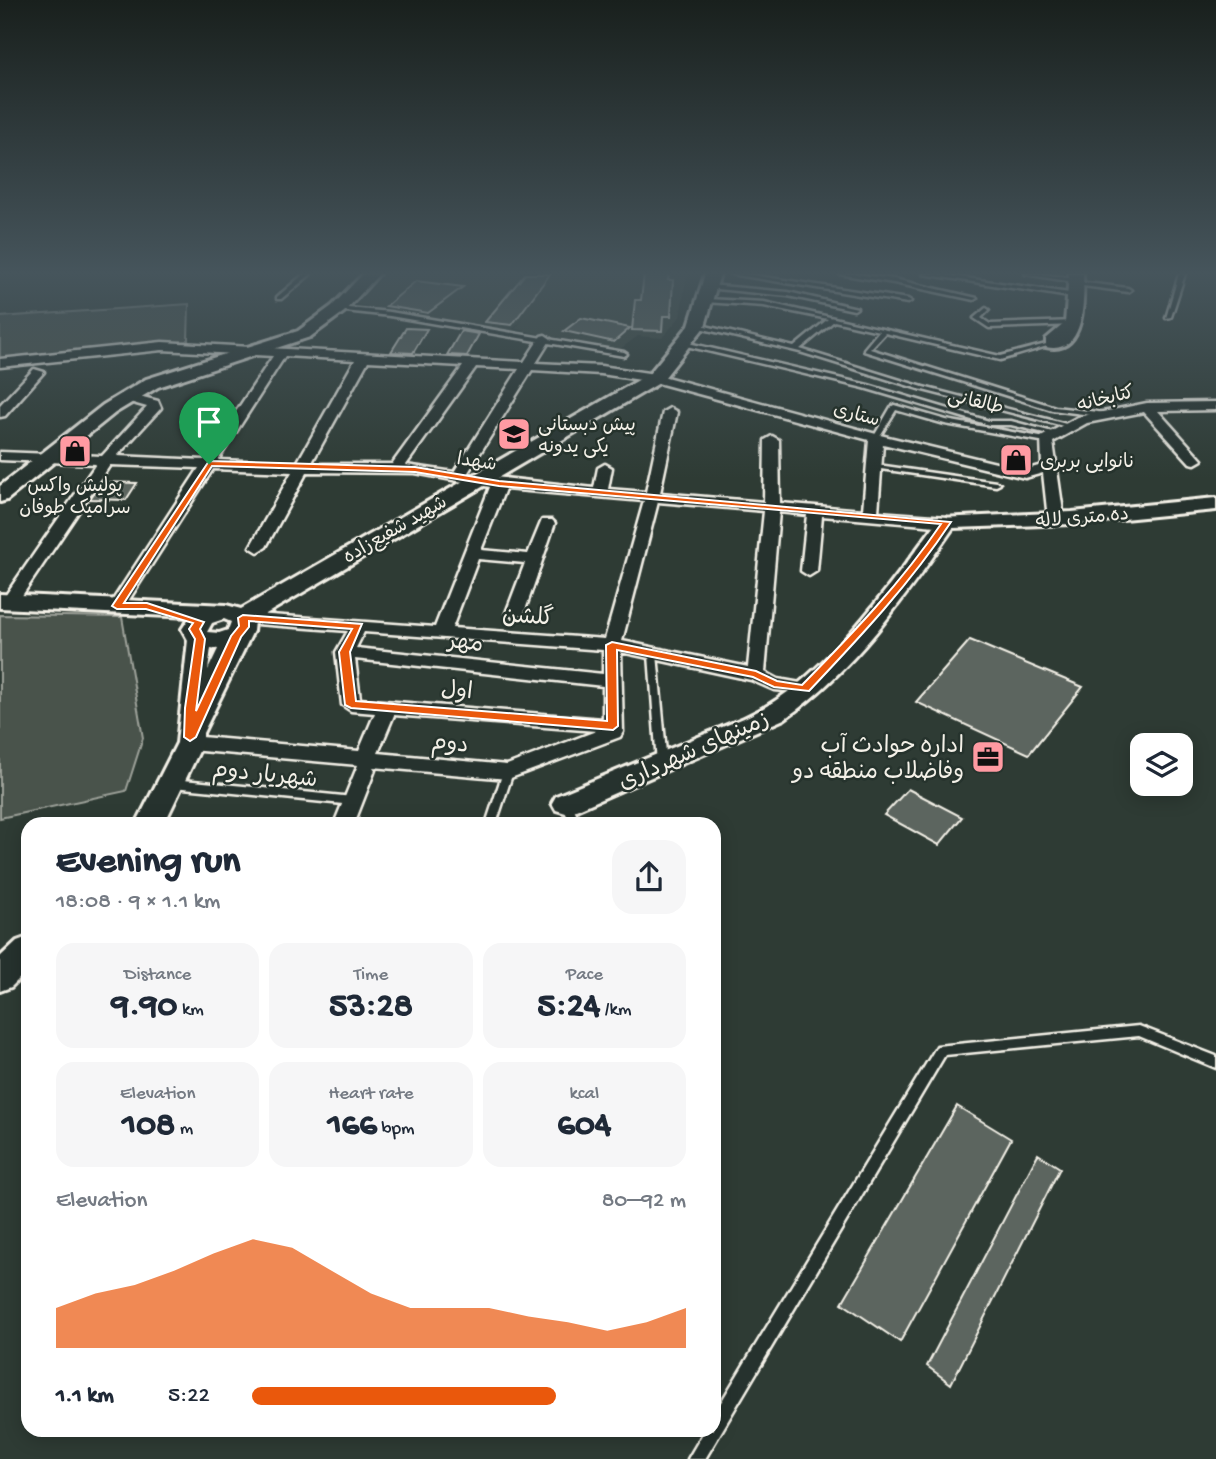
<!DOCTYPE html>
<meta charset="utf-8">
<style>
body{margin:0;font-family:"Gochi Hand","Playpen Sans Arabic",sans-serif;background:#f6f6f7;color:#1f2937;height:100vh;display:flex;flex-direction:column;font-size:26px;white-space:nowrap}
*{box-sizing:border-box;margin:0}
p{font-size:23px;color:#747a83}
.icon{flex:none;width:38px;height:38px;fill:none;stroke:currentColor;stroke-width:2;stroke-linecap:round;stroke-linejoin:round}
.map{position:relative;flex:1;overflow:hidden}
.side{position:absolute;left:21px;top:817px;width:700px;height:620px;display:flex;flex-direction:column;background:#fff;border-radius:21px;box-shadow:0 4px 18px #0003}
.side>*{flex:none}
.tools{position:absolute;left:1130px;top:733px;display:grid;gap:14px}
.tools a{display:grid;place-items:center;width:63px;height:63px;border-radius:14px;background:#fff;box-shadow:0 4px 18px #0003;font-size:35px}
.pin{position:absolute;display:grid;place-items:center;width:60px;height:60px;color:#fff;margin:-72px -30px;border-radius:50% 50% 50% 0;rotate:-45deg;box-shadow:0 0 7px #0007}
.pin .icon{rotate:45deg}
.round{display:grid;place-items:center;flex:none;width:74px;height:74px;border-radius:21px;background:#f6f6f7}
.overview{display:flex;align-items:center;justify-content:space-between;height:119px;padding:0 35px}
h1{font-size:38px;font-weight:700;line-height:52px}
.figures{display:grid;grid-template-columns:repeat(3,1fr);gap:10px;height:119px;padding:7px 35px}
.figures div{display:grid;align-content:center;border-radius:18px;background:#f6f6f7;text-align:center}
.figures b{font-size:35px;font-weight:700}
.figures small{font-size:19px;font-weight:400}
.figures p{font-size:19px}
.chart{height:196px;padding:14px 35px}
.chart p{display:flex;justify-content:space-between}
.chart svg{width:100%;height:126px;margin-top:7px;fill:#ea580c;opacity:.7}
ul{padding:0 35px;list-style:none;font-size:23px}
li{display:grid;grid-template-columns:112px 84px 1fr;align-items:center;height:52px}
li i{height:18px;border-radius:9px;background:#ea580c}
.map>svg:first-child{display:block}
.built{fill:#3c4841}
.green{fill:#48524c;stroke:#9ea29a;stroke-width:2}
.building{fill:#5c655e;stroke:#f4f1e8;stroke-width:2}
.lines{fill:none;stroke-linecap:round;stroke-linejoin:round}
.lane-casing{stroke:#f4f1e8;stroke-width:5}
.street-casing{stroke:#f4f1e8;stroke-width:5}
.secondary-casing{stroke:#f4f1e8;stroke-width:6}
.lane{fill:#26332d;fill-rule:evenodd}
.street{fill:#26332d;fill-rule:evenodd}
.secondary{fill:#26332d;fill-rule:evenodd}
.route{fill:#ea580c;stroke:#fff;stroke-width:2;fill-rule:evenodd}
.labels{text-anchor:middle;stroke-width:5;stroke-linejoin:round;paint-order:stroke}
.far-street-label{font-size:19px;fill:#f4f1e8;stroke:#26332d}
.far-poi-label{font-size:19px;fill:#f4f1e8;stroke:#26332d;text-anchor:start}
.street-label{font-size:23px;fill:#f4f1e8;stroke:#26332d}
.poi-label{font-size:23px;fill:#f4f1e8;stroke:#26332d;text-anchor:end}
</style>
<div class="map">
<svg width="1216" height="1459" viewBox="0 0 1216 1459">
<rect width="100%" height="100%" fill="#2e3b34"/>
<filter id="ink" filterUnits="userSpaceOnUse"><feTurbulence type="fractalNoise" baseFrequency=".0143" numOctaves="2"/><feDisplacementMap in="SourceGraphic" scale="14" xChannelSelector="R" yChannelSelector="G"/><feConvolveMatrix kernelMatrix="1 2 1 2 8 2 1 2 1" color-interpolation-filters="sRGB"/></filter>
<g filter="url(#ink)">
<path class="built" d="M 384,274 L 687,274 L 680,317 L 662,338 L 638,336 L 619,350 L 515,329 L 523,320 L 510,332 L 355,304 Z"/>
<path class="green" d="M 189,304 L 188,341 L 0,360 L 0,317 Z
M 0,615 L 122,617 L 143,738 L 126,791 L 0,818 Z"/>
<path class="building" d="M 525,274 L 550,274 L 512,325 L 485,322 Z
M 644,274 L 669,274 L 668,280 L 673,280 L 671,316 L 663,316 L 662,331 L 632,330 L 635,300 L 641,300 Z
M 416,281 L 463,287 L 428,313 L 386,306 Z
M 581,318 L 630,328 L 614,342 L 564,331 Z
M 406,328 L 427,329 L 413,353 L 391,352 Z
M 461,331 L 479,334 L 467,356 L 447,355 Z
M 101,482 L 137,483 L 126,500 L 90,499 Z
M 970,640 L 1083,687 L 1029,754 L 916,702 Z
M 908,789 L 962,817 L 939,845 L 884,815 Z
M 957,1106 L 1011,1139 L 900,1342 L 842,1303 Z
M 1038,1154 L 1060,1168 L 951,1384 L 927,1366 Z"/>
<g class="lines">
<defs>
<path id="lane" d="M 304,274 L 311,274 L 281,299 L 277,299 L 277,297 Z
M 731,274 L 746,274 L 908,299 L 911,301 L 908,303 Z
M 839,274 L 856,274 L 894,279 L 977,298 L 974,300 L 894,283 Z
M 923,274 L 939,274 L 1076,294 L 1079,296 L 1076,298 Z
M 1025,274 L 1041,274 L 1076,279 L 1078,282 L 1128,288 L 1131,290 L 1128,292 L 1076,285 L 1074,282 Z
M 1179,274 L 1185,274 L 1171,317 L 1166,318 Z
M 709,285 L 788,292 L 857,308 L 854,310 L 788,296 L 707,288 L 707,286 Z
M 707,299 L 764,302 L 1000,356 L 1054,342 L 1054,344 L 1000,360 L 885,333 L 870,349 L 1055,407 L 1106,413 L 1109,415 L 1106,417 L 1052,410 L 864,351 L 864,349 L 879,331 L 834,321 L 800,349 L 923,387 L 1074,426 L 1071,428 L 919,389 L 800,352 L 695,327 L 695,325 L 697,324 L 794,347 L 828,319 L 764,306 L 705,302 L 705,300 Z
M 338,307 L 390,312 L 624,352 L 627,354 L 624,356 L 390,316 L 336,310 L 335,309 Z
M 986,308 L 989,310 L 981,318 L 990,324 L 1076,321 L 1079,323 L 1076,325 L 989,328 L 974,318 Z
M 684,342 L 868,385 L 989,421 L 1011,421 L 1060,434 L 1057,436 L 1011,425 L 989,425 L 864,388 L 682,345 L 681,344 Z
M 894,405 L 946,420 L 1046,438 L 1049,440 L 1046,442 L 945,424 L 896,410 L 878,439 L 874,439 L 873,438 L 891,407 Z
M 871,464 L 996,482 L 1000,484 L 996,486 L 874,468 L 871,468 Z
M 653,651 L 657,654 L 667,764 L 662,768 L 657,764 L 649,654 Z
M 508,768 L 513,772 L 496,824 L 486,824 L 503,772 Z
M 173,779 L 353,797 L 357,798 L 358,801 L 357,804 L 353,805 L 173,787 L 169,786 L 168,783 L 169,780 Z
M 566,799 L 570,800 L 581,824 L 571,824 L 561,803 L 562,800 Z
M 1139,1026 L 1216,1056 L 1216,1068 L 1139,1036 L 945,1055 L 705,1459 L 688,1459 L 705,1430 L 714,1430 L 714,1414 L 937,1046 Z"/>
<path id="street" d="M 545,335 L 551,339 L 536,363 L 601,366 L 655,374 L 880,435 L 1025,470 L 1042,465 L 1041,437 L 1078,417 L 1147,403 L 1216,402 L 1216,410 L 1158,411 L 1202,460 L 1195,464 L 1190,463 L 1144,412 L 1087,423 L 1053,442 L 1064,519 L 1056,524 L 1048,519 L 1043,473 L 1025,478 L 883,444 L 878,512 L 947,517 L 955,522 L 947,527 L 822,516 L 817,571 L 809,576 L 801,571 L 807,515 L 779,512 L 765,672 L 778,679 L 812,685 L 814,689 L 812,693 L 774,690 L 751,680 L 621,652 L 623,732 L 620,737 L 508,779 L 373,767 L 375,770 L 354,824 L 334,824 L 358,765 L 190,750 L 180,743 L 190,736 L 359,751 L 375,713 L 351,711 L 342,705 L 336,652 L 348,631 L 243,623 L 234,618 L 243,613 L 435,627 L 490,487 L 415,473 L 307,472 L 266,547 L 258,552 L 250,547 L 292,472 L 213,469 L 125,606 L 117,611 L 109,606 L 199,468 L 110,465 L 15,606 L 3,606 L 1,602 L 96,464 L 0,460 L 0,452 L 102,456 L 147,407 L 123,400 L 121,397 L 128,393 L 158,401 L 161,408 L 117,456 L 204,460 L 273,356 L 162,350 L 0,367 L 0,359 L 162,342 L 524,362 L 541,336 ZM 285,356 L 355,360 L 297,463 L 218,460 ZM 368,361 L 463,366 L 392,464 L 311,464 ZM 476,367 L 519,369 L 454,472 L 406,465 ZM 532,370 L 601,374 L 654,382 L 869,440 L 863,510 L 780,503 L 779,440 L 772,436 L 765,440 L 764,502 L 660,493 L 677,412 L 670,408 L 663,412 L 646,492 L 608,489 L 612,468 L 605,464 L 598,468 L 594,488 L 467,474 ZM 505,489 L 644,501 L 605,639 L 452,628 L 478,559 L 525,563 L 506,613 L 515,618 L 524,613 L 555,523 L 552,520 L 542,520 L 528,554 L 481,550 ZM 658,502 L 764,511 L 748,667 L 622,641 ZM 364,632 L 603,650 L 603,674 L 356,648 ZM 355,659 L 603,686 L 603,719 L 360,699 ZM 394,715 L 596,731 L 507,765 L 378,753 Z
M 34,369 L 44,372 L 5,416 L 0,417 L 0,405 Z"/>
<path id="secondary" d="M 363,274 L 379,274 L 344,312 L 310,337 L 158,387 L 115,413 L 7,500 L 0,502 L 0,486 L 103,405 L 146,379 L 298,331 L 332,306 Z
M 705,274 L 720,274 L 705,326 L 661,382 L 254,621 L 253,631 L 203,733 L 203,743 L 164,824 L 136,824 L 177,743 L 188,640 L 182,629 L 190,617 L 0,608 L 0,594 L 226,605 L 241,609 L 649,374 L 689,325 ZM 224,619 L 231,622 L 228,630 L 219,633 L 207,632 L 212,623 ZM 211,648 L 218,649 L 208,670 Z
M 1069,274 L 1083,274 C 1084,297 1086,356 1046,347 L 1046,339 L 1065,323 Z
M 1216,498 L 1216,510 L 1072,524 L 953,528 C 905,597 854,671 784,719 L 576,810 L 566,813 L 556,810 L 552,803 L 556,796 L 744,718 C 824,683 889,586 940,518 L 1072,512 Z
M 28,937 L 28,970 L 11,987 L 0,991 L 0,957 L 17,941 Z"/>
</defs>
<use href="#lane" class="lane-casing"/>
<use href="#street" class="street-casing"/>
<use href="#secondary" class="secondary-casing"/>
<use href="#lane" class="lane"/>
<use href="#street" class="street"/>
<use href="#secondary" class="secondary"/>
</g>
</g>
<linearGradient id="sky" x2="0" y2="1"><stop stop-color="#19201d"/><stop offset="0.57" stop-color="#46555c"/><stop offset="1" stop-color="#46555c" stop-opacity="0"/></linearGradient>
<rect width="1216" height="479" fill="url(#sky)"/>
<path class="route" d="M 209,461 L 415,467 L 499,481 L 951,522 C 910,584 860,637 809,691 L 774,687 L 753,677 L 617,650 L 618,726 L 613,730 L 351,708 L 345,705 L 339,652 L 352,629 L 249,621 L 249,627 L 241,637 L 196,737 L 190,741 L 184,737 L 185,708 L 195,639 L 189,629 L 193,623 L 146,609 L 117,609 L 112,606 ZM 212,466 L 415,472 L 499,486 L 941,524 C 901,583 852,634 802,685 L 777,681 L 756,671 L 612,642 L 606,645 L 607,721 L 356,701 L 350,652 L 362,624 L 243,615 L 238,618 L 239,626 L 231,636 L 196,711 L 205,639 L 200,629 L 204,622 L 147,603 L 124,603 Z"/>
<defs>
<symbol id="school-square" viewBox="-11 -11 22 22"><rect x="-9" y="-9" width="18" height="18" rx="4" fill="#ff9aa2" stroke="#26332d"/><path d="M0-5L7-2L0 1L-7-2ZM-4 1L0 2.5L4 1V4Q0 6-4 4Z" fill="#111"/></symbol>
<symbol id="shop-square" viewBox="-11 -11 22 22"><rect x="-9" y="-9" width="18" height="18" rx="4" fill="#ff9aa2" stroke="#26332d"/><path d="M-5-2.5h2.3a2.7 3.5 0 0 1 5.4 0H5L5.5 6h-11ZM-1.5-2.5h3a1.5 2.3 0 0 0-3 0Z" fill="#111"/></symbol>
<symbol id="office-square" viewBox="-11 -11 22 22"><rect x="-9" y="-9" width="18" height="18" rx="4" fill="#ff9aa2" stroke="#26332d"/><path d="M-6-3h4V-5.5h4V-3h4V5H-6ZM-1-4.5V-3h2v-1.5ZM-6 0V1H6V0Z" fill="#111"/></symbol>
</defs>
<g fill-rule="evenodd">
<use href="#school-square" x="495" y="415" width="38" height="38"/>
<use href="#shop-square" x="56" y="432" width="38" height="38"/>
<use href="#shop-square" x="997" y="441" width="38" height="38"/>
<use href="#office-square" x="969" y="738" width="38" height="38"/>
</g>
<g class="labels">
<g class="far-street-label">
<text transform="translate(1105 397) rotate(-14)" y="7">کتابخانه</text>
<text transform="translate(976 400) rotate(13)" y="7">طالقانی</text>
<text transform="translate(857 413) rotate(15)" y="7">ستاری</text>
<text transform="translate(477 460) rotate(9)" y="7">شهدا</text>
<text transform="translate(1082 516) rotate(-5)" y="7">ده متری لاله</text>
<text transform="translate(394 528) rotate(-30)" y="7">شهید شفیع‌زاده</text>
</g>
<g class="far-poi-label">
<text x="538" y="430">پیش دبستانی<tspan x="538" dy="22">یکی یدونه</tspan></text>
<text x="1040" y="467">نانوایی بربری</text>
<text x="75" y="491" text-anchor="middle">پولیش واکس<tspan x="75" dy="22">سرامیک طوفان</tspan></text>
</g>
<g class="street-label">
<text transform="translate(528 615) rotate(4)" y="8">گلشن</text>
<text transform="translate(466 641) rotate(6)" y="8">مهر</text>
<text transform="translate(457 689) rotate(5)" y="8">اول</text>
<text transform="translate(450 742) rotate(5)" y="8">دوم</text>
<text transform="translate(693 749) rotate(-24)" y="8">زمینهای شهرداری</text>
<text transform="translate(265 773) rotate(6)" y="8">شهریار دوم</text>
</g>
<g class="poi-label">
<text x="964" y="752">اداره حوادث آب<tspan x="964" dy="26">وفاضلاب منطقه دو</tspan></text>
</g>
</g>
</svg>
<div class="tools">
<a><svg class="icon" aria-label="layers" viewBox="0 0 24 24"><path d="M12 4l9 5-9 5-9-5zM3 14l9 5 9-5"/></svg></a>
</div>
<div class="pin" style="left:209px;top:464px;background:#1e9e55"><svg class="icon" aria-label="arrive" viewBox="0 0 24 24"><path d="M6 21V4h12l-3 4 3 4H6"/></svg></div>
<section class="side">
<div class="overview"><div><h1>Evening run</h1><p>18:08 · 9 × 1.1 km</p></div><a class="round"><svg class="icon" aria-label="share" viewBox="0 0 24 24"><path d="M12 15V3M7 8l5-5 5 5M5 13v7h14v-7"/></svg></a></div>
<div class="figures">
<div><p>Distance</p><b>9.90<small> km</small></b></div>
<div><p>Time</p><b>53:28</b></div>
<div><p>Pace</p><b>5:24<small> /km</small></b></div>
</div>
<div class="figures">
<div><p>Elevation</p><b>108<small> m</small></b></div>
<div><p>Heart rate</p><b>166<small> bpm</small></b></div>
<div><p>kcal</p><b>604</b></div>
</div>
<div class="chart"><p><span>Elevation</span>80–92 m</p>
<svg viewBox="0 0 160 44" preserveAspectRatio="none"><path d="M0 44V30L10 25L20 22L30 17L40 11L50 6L60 9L70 17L80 25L90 30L100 30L110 30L120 33L130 35L140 38L150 35L160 30V44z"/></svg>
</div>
<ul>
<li><b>1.1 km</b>5:22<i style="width:70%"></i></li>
</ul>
</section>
</div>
